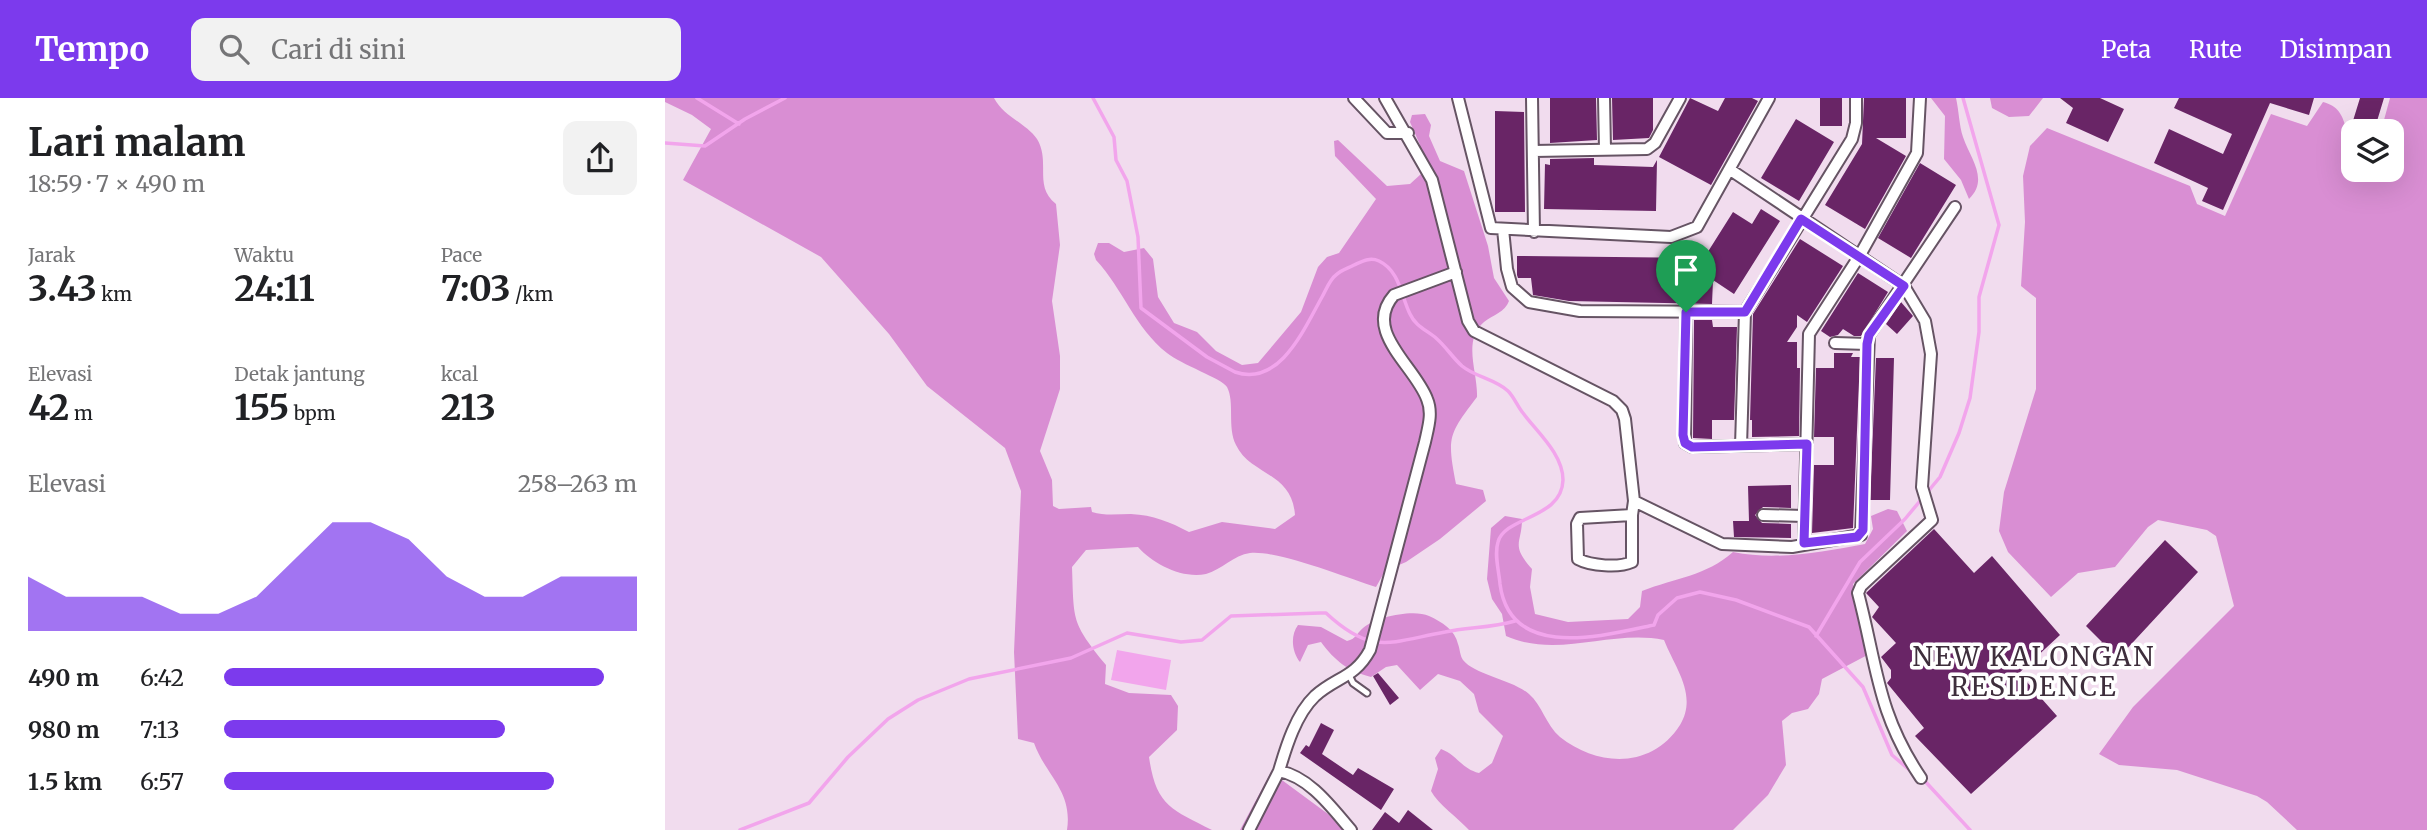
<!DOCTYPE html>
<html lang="id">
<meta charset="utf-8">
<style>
body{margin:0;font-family:Merriweather,serif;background:#f2f2f2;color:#202124;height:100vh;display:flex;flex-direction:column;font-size:26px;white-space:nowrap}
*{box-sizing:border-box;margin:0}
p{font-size:23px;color:#757577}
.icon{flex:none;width:38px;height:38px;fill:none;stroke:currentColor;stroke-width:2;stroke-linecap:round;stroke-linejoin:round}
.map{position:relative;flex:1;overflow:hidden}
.drawer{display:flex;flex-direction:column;background:#fff;width:665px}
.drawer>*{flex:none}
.controls{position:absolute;left:1676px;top:21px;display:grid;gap:14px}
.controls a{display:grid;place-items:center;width:63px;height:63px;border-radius:14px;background:#fff;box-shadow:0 7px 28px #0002;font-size:35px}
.pin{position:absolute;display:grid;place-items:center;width:60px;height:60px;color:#fff;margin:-72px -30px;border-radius:50% 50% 50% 0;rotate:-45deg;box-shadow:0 0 7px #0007}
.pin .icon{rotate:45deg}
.round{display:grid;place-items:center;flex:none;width:74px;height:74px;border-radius:14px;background:#f2f2f2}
.summary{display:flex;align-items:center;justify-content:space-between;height:119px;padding:0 28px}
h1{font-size:38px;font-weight:700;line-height:52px}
.metrics{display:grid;grid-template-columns:repeat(3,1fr);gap:10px;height:119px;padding:7px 28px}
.metrics div{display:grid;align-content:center}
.metrics b{font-size:35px;font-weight:700}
.metrics small{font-size:19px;font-weight:400}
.metrics p{font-size:19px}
.chart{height:196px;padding:14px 28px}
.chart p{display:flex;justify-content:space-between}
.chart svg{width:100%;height:126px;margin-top:7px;fill:#7c3aed;opacity:.7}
ul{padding:0 28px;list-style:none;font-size:23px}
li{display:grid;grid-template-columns:112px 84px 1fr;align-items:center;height:52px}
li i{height:18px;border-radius:9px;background:#7c3aed}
header{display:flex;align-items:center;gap:42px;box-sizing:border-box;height:98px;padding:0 35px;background:#7c3aed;color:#fff}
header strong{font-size:33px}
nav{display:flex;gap:38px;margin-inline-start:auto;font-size:24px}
.search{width:490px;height:63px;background:#f2f2f2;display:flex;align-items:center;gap:18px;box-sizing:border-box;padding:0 24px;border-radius:14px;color:#757577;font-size:26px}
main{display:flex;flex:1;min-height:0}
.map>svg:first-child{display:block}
.forest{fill:#d98ed3}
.water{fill:#f2a5ec}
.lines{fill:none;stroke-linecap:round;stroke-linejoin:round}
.stream{stroke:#f2a5ec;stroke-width:3.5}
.building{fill:#692566}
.lane-casing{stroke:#665464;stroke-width:9}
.street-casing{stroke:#665464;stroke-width:14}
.lane{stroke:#fff;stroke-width:5}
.street{stroke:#fff;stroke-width:10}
.route-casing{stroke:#fff;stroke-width:14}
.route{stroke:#7c3aed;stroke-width:9}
.labels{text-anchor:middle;stroke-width:7;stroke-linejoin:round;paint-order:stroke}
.neighbourhood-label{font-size:26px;letter-spacing:2px;fill:#3e2e3c;stroke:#fff}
</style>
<header>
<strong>Tempo</strong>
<div class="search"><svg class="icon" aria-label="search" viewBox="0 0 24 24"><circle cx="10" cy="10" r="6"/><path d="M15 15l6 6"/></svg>Cari di sini</div>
<nav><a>Peta</a><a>Rute</a><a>Disimpan</a></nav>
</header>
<main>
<section class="drawer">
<div class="summary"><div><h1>Lari malam</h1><p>18:59 · 7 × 490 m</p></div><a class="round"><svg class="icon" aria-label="share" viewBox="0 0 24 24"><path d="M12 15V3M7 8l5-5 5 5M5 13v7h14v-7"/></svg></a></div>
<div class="metrics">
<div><p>Jarak</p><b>3.43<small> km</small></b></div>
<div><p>Waktu</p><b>24:11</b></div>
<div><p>Pace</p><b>7:03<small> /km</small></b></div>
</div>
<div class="metrics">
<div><p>Elevasi</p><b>42<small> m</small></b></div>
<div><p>Detak jantung</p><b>155<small> bpm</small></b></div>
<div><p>kcal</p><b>213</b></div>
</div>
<div class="chart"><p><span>Elevasi</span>258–263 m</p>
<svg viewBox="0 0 160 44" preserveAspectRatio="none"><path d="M0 44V25L10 32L20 32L30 32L40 38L50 38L60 32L70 19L80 6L90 6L100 12L110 25L120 32L130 32L140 25L150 25L160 25V44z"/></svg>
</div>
<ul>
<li><b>490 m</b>6:42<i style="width:92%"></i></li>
<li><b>980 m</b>7:13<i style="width:68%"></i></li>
<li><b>1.5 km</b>6:57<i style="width:80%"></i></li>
</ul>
</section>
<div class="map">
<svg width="1762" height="732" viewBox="0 0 1762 732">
<rect width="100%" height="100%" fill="#f1dcee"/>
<path class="forest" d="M 0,0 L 329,0 C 339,19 361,25 372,41 C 386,64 368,88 391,106 L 395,147 L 387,203 L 395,258 L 395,291 L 375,353 L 387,382 L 388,408 L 394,411 L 426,409 L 427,414 C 440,418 453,416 466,416 C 488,417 505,424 524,434 L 557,424 L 610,431 L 630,417 C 627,374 585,377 571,347 C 562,329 570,304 562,289 C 558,281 515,266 502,255 C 470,230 458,191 431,162 L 429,156 L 433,145 L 444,145 L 459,154 L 479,150 L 488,161 L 493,199 L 509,225 L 532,234 L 551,253 L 577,267 L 593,265 L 636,214 L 653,169 L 662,159 L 674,155 L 711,101 L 670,58 L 669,43 L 673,42 L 722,88 L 745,86 L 756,76 L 755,47 L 745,24 L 747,17 L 760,16 L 766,27 L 764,38 L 775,63 L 799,73 L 823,148 L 829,180 L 844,203 C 840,214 828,217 819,224 C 797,243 813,274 812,299 C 783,337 782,339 791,386 L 818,392 L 821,403 L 775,441 L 741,464 L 720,473 L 711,489 C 682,480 613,452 585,455 C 569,457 556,472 541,476 C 517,481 488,466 473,449 L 421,452 L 407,469 C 409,523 406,524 441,567 L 440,586 L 464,595 L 506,597 L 513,608 L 512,632 L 484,659 C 491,708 506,711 547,732 L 402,732 C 408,693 381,678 369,645 L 353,641 L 349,554 L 356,393 L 340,350 L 262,288 L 224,236 L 156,159 L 18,82 L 46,31 L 27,17 L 0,4 Z
M 1266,0 L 1291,0 C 1294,13 1294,27 1298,39 C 1306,62 1324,81 1304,101 L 1296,82 L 1279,61 L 1280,18 Z
M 1325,0 L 1378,0 L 1364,18 L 1344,19 L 1327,10 Z
M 1725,0 L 1762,0 L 1762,732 L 1632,732 L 1602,704 L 1592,698 L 1512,672 L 1454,667 L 1434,656 L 1468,609 L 1569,508 L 1551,438 L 1542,432 L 1493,422 L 1483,429 L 1450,469 L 1413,475 L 1386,499 L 1343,454 L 1334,433 L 1339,394 L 1371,291 L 1371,200 L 1356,188 L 1360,124 L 1358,78 L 1365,48 L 1382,30 L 1525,88 L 1532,106 L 1560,118 L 1606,16 L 1642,28 L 1658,4 C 1673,8 1677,16 1681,30 L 1690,33 L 1689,72 L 1727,72 L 1727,33 L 1716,33 Z
M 1223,411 L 1232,413 L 1242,433 L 1188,486 C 1190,497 1194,498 1200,506 C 1208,519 1210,539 1210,553 L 1157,581 L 1154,596 L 1143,611 L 1127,615 L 1117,623 L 1121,667 L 1103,697 L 1068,732 L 804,732 C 793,720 773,706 766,693 L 773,671 L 770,660 L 776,651 C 792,657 797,671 814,675 L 827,665 L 838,638 L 814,614 L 809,596 L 795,583 L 773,576 L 755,592 L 732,567 L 721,569 L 706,579 C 683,573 670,563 656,544 L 643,547 L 635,564 C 627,554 625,538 633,527 L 656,529 L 682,543 C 691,541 691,536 698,530 C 711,519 748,511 764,518 C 777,524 790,532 793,546 C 795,551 795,558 798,562 C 810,577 846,581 864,596 C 877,607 881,627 895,639 C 933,669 987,671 1015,627 C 1033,597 1010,570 999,542 C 947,531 893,561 841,538 L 837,516 L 827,501 L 822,481 L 826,430 L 840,418 L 857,421 C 857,446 845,446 867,471 L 865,489 L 870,516 L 903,524 L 963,521 L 975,509 L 977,493 C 1010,480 1041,478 1068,454 C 1111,463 1157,454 1200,446 L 1208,431 L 1206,418 Z
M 606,674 L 663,716 L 678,732 L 575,732 Z"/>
<path class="water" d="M 452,552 L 506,562 L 501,592 L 446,582 Z"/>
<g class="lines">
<path class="stream" d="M 32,0 L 74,26
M 428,0 L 449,39 L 451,62 L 462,83 L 473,139 L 476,210 L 542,259 L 570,274 C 615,289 639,231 657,199 C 661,192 665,181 671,177 C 676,172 684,170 689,167 C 698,163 705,159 714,163 C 735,173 736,198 745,216 C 751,229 762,232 772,241 C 781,249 788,260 797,268 C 810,279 830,281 843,293 C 849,299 853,309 858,315 C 872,334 898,356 898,382 C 897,421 840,418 833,444 C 829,457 834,473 835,486 C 845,563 937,538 989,527 L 993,517 L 1012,500 L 1035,494 L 1071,502 L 1144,529 L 1198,589 L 1227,657 L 1248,675
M 0,45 L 40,48 L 80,21 L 120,0
M 1151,538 L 1195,464 L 1240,421 L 1275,379 L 1294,335 L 1305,300 L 1314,234 L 1314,199 L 1334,127 L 1298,0
M 1258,681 L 1305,732
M 75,732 L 144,705 L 183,659 L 223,621 L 253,602 L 304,581 L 406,560 L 462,535 L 516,544 L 537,542 L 566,518 L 655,515 L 661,515 C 707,558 725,544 780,534 C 804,529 826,530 850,523"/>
</g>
<path class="building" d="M 885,0 L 931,0 L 932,42 L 885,45 Z
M 947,0 L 988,0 L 988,32 L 984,40 L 948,42 Z
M 1025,0 L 1053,13 L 1060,0 L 1087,0 L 1093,3 L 1046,87 L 994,59 Z
M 1155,0 L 1177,0 L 1177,28 L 1155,28 Z
M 1199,0 L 1241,0 L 1241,40 L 1211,40 L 1241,58 L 1200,131 L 1160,107 L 1197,46 Z
M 1395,0 L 1435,0 L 1459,11 L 1443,44 L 1401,25 L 1408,10 Z
M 1514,0 L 1649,0 L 1644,17 L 1605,5 L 1558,112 L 1537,103 L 1543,90 L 1489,65 L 1504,31 L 1558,56 L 1567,36 L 1509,10 Z
M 1695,0 L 1719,0 L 1709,33 L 1687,26 Z
M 830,13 L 859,14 L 860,114 L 830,114 Z
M 1131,21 L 1169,44 L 1134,103 L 1096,80 Z
M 929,60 L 929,67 L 988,69 L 992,62 L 991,113 L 879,111 L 880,66 L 885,67 L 885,61 Z
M 1255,65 L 1291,87 L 1246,160 L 1213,140 Z
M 1096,111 L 1115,123 L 1069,196 L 1048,182 L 1047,206 L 904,203 L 868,197 L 866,180 L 853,180 L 852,177 L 852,158 L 1039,160 L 1068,114 L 1087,126 Z
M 1135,141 L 1178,168 L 1142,224 L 1132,217 L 1132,229 L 1122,244 L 1132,244 L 1132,270 L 1135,270 L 1134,338 L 1087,339 L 1087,322 L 1085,322 L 1088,216 Z
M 1193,175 L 1223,194 L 1196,238 L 1189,238 L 1178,231 L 1173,237 L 1165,239 L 1156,233 Z
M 1236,204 L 1248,218 L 1232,236 L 1221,226 Z
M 1029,222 L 1047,222 L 1048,229 L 1072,229 L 1069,322 L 1047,322 L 1047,341 L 1028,340 Z
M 1169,255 L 1188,255 L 1186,259 L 1195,259 L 1188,430 L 1147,435 L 1149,367 L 1169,367 L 1169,339 L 1149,339 L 1151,270 L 1169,270 Z
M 1211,260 L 1229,260 L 1225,402 L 1205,402 Z
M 1126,387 L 1126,410 L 1098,409 L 1090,417 L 1097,425 L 1126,426 L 1126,440 L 1069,439 L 1068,423 L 1084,423 L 1083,388 Z
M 1269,431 L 1309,475 L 1327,458 L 1395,537 L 1354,575 L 1392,618 L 1306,696 L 1250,638 L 1259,630 L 1222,585 L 1226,580 L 1226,572 L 1216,559 L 1231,545 L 1207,519 L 1214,509 L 1201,495 Z
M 1500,442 L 1533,474 L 1446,568 L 1429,552 L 1437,544 L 1421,528 Z
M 713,575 L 734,600 L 725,607 L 708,578 Z
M 656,625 L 669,632 L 657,656 L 688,677 L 693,670 L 729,691 L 716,712 L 635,655 L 641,647 L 644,649 Z
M 743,712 L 768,732 L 707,732 L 720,714 L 734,725 Z"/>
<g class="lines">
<defs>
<path id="lane" d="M 684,577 L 688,585 L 702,595"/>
<path id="street" d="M 689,0 L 722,35 L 743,35
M 720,0 L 767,82 L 803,223 L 809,233 L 948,303 L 957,312 L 960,321 L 969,403 L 1057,446 L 1127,449 L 1196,437 L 1204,237 L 1290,109
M 793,0 L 826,130 L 1006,139 L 1032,129 L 1104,0
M 867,0 L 869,134
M 939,0 L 940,51
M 869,53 L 982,51 L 990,45 L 1015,0
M 1067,73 L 1239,188 L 1260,223 L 1266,256 L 1257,389 L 1267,422 L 1196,488 L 1193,495 C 1212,567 1212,615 1256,680
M 838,131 L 842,171 L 847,189 L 864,204 L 915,213 L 1080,214 L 1187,41 L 1191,25 L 1191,0
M 1021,214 L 1020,345 L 1027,349 L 1142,346
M 1170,245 L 1202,246
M 1076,348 L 1080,214
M 967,417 L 967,464 C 954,470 926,468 913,461 L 912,426 L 915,420 L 967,417 L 969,403
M 1098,417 L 1139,418
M 1139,445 L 1144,236 L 1195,157 L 1252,55 L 1255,0
M 614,673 C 621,649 631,616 650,598 C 671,579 690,580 705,552 L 760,344 C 763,330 768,315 762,301 C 750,268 697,233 729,197 L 791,174
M 584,732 L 614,673 C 645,679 667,710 686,732"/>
</defs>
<use href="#lane" class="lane-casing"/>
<use href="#street" class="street-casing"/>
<use href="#lane" class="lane"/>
<use href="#street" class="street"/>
</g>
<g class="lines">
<defs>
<path id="route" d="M 1136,121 L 1239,188 L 1204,237 L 1202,246 L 1198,432 L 1192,439 L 1139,445 L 1142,346 L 1027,349 L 1020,345 L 1018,337 L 1021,214 L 1080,214 Z"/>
</defs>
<use href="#route" class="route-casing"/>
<use href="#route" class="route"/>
</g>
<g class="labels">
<g class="neighbourhood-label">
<text x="1369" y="568">NEW KALONGAN<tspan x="1369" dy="30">RESIDENCE</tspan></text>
</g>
</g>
</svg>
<div class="controls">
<a><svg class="icon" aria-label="layers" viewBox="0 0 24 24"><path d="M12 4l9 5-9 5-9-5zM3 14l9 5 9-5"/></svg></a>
</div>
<div class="pin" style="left:1021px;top:214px;background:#1e9e55"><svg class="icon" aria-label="arrive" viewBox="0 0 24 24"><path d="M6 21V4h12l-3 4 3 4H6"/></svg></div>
</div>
</main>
